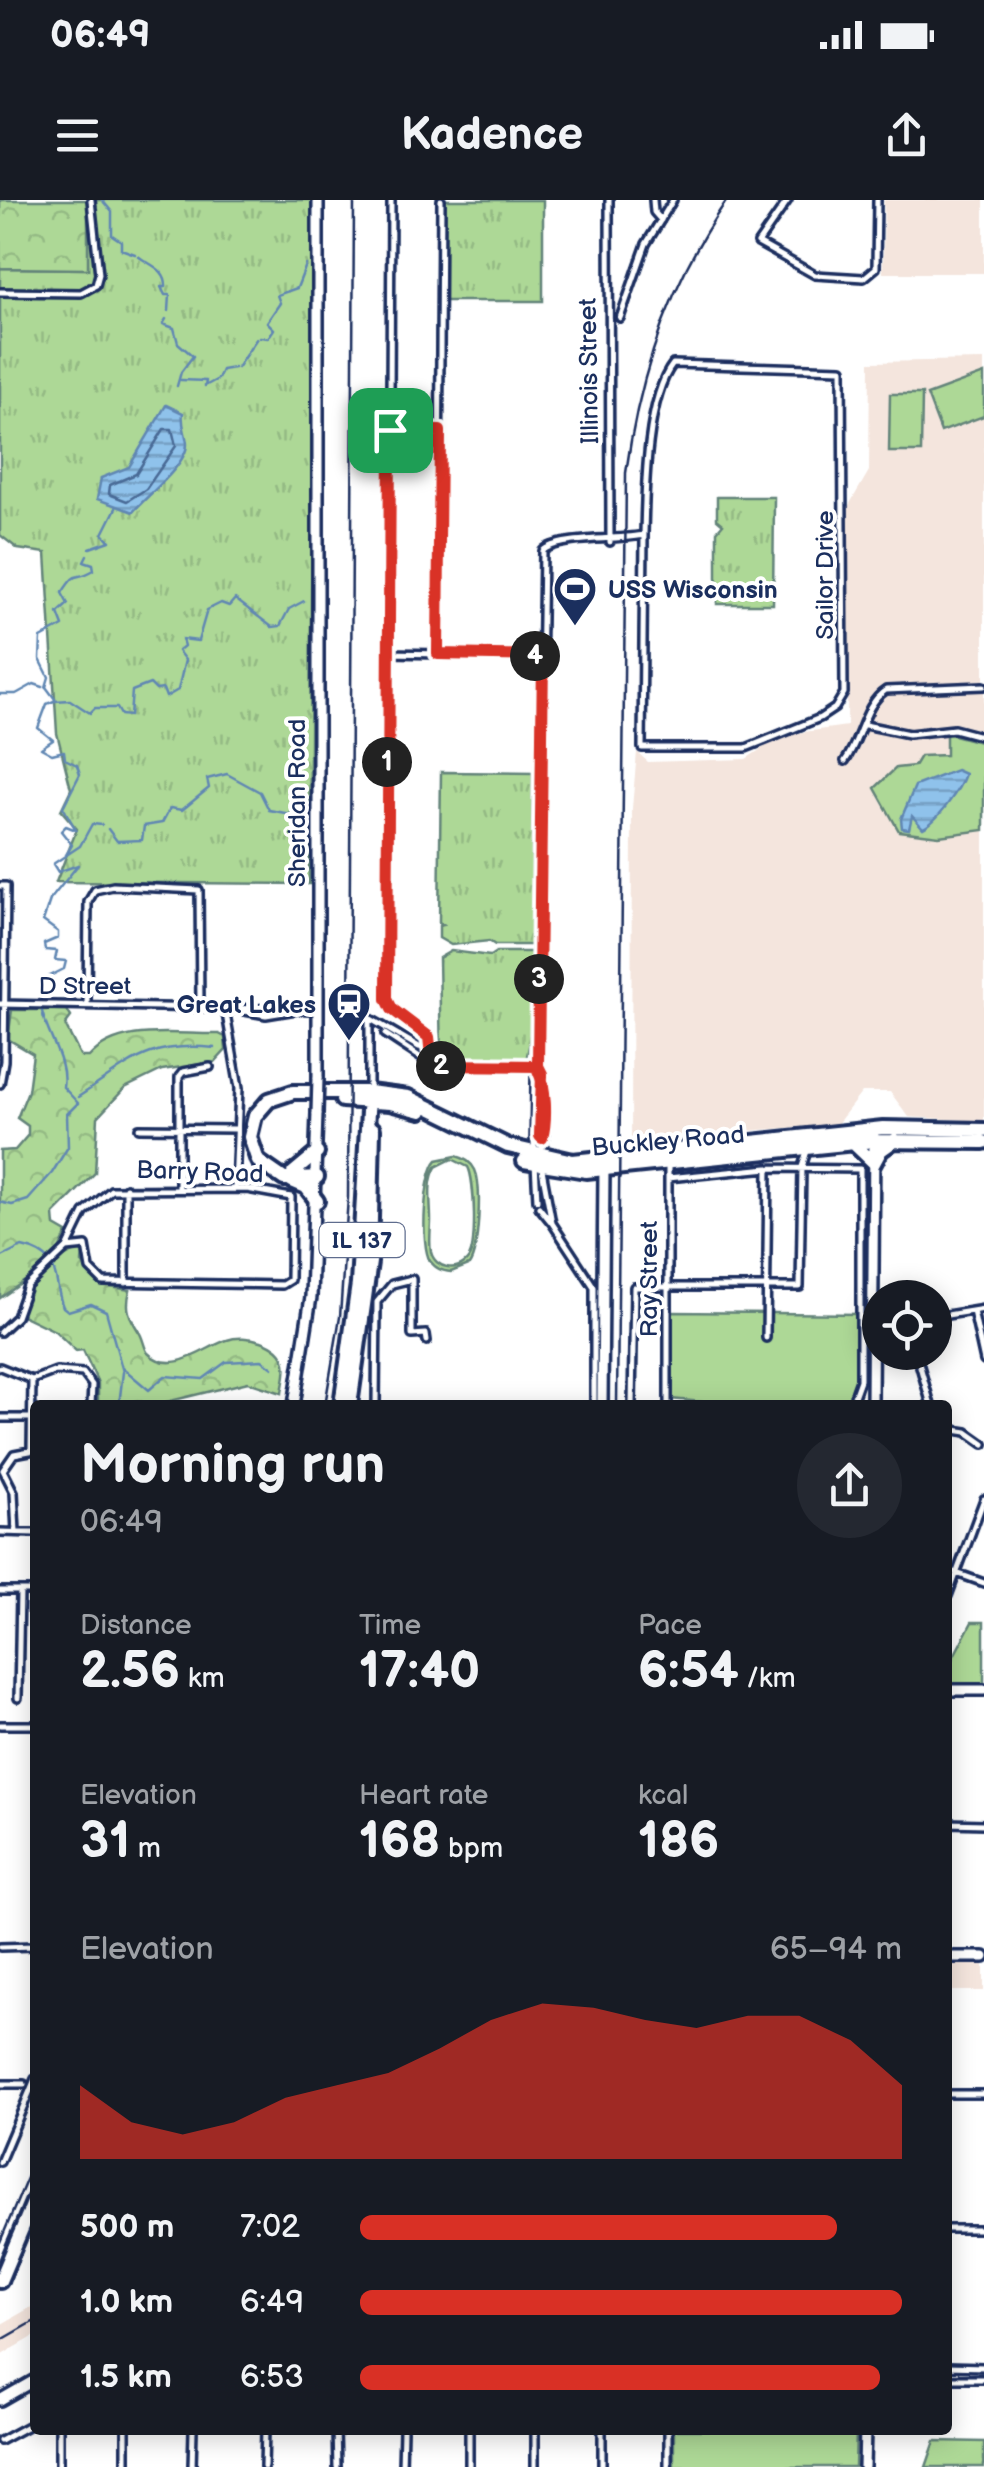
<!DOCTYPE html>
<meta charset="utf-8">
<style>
body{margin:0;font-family:"Balsamiq Sans",sans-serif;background:#242831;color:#f1f3f6;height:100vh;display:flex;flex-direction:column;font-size:38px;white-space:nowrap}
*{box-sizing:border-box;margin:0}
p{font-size:32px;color:#9ea1a6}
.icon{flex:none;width:55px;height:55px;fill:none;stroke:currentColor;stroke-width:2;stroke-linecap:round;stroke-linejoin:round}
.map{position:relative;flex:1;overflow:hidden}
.panel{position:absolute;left:30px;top:1200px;width:922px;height:1035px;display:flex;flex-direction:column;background:#171b24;border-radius:10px;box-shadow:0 5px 25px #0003}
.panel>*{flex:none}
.tools{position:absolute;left:862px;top:1080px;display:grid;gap:20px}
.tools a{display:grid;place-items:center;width:90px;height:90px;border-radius:50%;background:#171b24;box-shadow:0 5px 25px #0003;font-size:50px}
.pin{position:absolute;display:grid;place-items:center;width:85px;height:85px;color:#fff;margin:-42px;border-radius:20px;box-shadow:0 5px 15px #0006}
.km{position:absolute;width:50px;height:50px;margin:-25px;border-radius:50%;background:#222;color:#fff;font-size:28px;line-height:50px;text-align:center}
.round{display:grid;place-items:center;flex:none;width:105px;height:105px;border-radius:52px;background:#242831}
.overview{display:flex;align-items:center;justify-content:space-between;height:170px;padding:0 50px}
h1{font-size:55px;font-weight:700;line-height:75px}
.metrics{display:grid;grid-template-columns:repeat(3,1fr);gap:15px;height:170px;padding:10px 50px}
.metrics div{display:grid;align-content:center}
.metrics b{font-size:50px;font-weight:700}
.metrics small{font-size:28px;font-weight:400}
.metrics p{font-size:28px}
.chart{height:280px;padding:20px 50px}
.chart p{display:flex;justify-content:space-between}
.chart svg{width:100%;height:180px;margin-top:10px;fill:#d93025;opacity:.7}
ul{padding:0 50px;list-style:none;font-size:32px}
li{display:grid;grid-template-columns:160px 120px 1fr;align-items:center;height:75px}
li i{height:25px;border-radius:12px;background:#d93025}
.status{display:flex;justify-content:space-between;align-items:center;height:70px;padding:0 50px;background:#171b24;direction:ltr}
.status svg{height:28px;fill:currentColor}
header{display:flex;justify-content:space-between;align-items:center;height:130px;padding:0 50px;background:#171b24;font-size:45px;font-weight:700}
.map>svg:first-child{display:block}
.built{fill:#f4e5dd}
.grass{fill:url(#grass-tufts);stroke:#64847a;stroke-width:2.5}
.forest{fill:url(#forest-crowns);stroke:#64847a;stroke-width:2.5}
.park{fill:#add896;stroke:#64847a;stroke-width:2.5;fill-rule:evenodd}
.water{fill:url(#water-rules);stroke:#6187b3;stroke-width:2.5}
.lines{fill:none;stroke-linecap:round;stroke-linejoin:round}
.shore{stroke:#496a96;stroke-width:2.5}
.stream{stroke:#6187b3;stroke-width:2.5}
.street-casing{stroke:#1b2f5e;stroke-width:12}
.secondary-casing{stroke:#1b2f5e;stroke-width:16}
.highway-casing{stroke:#1b2f5e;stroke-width:20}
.street{stroke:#fff;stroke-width:5}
.secondary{stroke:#fff;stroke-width:9}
.highway{stroke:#fff;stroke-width:12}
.rail{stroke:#1b2f5e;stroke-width:2.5}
.secondary-bridge-casing{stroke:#1b2f5e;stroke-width:16;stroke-linecap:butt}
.secondary-bridge{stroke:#fff;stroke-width:9}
.route-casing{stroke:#fff;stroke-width:20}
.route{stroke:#d93025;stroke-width:12}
.labels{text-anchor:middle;stroke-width:8;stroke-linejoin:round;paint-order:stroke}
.shield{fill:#fff;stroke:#5f6d8e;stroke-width:2.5}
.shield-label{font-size:22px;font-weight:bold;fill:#1b2f5e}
.street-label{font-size:25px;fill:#1b2f5e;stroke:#fff}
.poi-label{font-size:25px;font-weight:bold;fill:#1b2f5e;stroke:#fff;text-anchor:start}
</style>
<div class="status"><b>06:49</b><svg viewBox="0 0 49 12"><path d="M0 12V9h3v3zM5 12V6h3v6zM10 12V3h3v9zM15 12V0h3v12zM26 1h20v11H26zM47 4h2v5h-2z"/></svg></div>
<header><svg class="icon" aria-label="menu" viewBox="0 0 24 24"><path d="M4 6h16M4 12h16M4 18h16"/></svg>Kadence<svg class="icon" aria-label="share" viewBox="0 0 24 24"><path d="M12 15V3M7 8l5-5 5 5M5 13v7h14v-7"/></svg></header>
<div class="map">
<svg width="984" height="2267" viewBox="0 0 984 2267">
<defs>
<pattern id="grass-tufts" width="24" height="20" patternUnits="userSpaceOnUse" patternTransform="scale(2.5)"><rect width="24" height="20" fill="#add896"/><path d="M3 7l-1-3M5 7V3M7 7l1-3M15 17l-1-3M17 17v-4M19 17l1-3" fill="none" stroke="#94ba84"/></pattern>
<pattern id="forest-crowns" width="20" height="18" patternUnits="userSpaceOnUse" patternTransform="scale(2.5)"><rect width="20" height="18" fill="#add896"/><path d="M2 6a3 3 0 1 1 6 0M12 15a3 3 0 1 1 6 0" fill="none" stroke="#94ba84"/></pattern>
<pattern id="water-rules" width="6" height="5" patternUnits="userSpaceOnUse" patternTransform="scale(2.5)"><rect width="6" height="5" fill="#8fc2eb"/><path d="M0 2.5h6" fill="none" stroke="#749ec2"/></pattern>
</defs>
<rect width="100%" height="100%" fill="#fff"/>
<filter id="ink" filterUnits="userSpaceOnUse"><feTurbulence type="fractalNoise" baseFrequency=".01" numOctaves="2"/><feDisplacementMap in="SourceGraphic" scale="20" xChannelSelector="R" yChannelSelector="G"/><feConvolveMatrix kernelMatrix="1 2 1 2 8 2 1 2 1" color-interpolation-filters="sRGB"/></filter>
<g filter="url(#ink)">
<path class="built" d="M 884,0 L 984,0 L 984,73 L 883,73 Z
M 984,160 L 984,921 L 909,917 L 890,892 L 862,892 L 837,924 L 709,934 L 681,943 L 673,935 L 663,936 L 661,947 L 631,951 L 632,608 L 637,552 L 648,562 L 746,559 L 782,535 L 847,526 L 848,307 L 869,271 L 870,162 Z
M 948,1762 L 984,1763 L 984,1791 L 948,1791 Z
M 35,2105 L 35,2136 L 0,2156 L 0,2125 Z"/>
<path class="grass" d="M 88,0 L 314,0 L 309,684 L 56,682 L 77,629 L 61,610 L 71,589 L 57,533 L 46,353 L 18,349 L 0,335 L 0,68 L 88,69 Z
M 445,0 L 543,0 L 543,101 L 444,101 Z
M 717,297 L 774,297 L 773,404 L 717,404 L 717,331 L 723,324 L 717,319 Z
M 441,572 L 533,573 L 532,745 L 495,745 L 489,741 L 451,745 L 439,738 L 439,726 L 443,725 L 439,723 Z
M 451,751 L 490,756 L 496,752 L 532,752 L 531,837 L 525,865 L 453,864 L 441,860 L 439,758 Z"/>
<path class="forest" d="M 0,0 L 88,0 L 88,69 L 0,68 Z
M 12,810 L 67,810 L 71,817 L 65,825 L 81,857 L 89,857 C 119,823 177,835 219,834 L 225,837 L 226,850 L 215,862 L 162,870 L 125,888 L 98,917 L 95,973 L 54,1014 L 55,1026 L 67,1033 L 59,1050 L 32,1076 L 0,1098 L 0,951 L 15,950 L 28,935 L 28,926 L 17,918 L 28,891 L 33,854 L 8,839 Z
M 83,1049 L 82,1063 L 106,1086 L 130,1090 C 125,1109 129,1116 139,1132 C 143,1137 144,1148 148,1153 C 172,1177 205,1147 227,1140 C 245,1133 281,1142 285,1163 C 287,1172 283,1184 282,1193 L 248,1182 L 154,1205 L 98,1205 L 98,1183 L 83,1150 L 76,1151 L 55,1131 L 20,1114 C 28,1084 52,1057 83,1049 Z"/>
<path class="park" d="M 984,174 L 984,216 L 941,232 L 927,195 Z
M 890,194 L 922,194 L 921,252 L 889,252 Z
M 946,533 L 984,543 L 984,630 L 939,636 L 899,631 L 875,588 L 896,568 L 914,566 L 920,556 L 946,555 Z
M 456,956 C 464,958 471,961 475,970 C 482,985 479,1051 469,1065 L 451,1072 C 442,1071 436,1069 430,1061 C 420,1045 424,973 437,960 ZM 452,959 L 468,967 C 475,980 477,1048 468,1059 C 458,1073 435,1069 431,1052 C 429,1042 431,1030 431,1020 C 431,1003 427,982 436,967 Z
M 671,1112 L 858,1114 L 858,1177 L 849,1205 L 733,1205 L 671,1199 Z
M 972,1422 L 984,1422 L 984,1484 L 948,1484 L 948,1467 Z
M 674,2230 L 856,2230 L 855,2267 L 674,2267 Z
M 935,2241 L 984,2242 L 984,2267 L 926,2267 Z"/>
<path class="water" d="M 166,205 L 183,213 C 181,224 186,232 187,244 C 187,265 145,297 133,312 L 97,299 L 101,278 L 129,267 Z
M 956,570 L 965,574 C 960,589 937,622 923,628 L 912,616 L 909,629 L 902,628 L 901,619 L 915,586 Z"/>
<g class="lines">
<path class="shore" d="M 164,229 L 172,229 L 176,246 L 146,289 L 127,301 L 109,294 L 110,285 L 136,274 Z"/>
<path class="stream" d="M 102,0 L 112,12 L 112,35 L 121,41 L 121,49 L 135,54
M 138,56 C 151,66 167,69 166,87 L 161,87 L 165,95 L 170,95 L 169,111
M 166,119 L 163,124 L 174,128 L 178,143 L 193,156 L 181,172 L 177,186
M 260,137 L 268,138 L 274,129 L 267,122 L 280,103 L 277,95 L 297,88 L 306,65
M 237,168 L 257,138
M 181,180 L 206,181 L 205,186 L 218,179 L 222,170 L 234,168
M 90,348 L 110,341 L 103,334 L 116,308
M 0,494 L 16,494 L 34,484 L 43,487
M 55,499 L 46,487 L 49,477 L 40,459 L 41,438 L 63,426 L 58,413 L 68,404 L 62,393 C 79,367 72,383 94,370 L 93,364 L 84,361 L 87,355
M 54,501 L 47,504 L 38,528 L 53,540 L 41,548 L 52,554 L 64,551 L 65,559 L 77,565 L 80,574 L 63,607 L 76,630 L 66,626 L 61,631 L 72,645 L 66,655
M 55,501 L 70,500 L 90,513 L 95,508 L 117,508 L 121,515 L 130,516 L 132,491 L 150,484 L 156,490 L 163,489 L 166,497 L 178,490 L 185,460 L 178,451 L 184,446 L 182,439 L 198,441 L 207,410 L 221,403 L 229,406 L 235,399 L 272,427 L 280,426 L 289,409 L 304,401
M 108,629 L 117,641 L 142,640 L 144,626 L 162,623 L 170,608 L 182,610 L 209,588 L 207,579 L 227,574 L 260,592 L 269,610 L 296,615 L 299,638
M 78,897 C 131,863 147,841 215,848
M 0,1002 L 12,1005 L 28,1000 L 52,973 L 68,947 L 67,914 L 78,903 L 63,887 C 69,850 26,816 46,778 L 64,769 L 66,761 L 55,760 L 57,751 L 45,750 L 44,744 L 58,738 L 58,732 L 43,721 L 50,700 L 78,665 L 58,672 L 53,664 L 80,646 L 92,624 L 102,625
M 0,1058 L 22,1047 C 64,1056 52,1080 63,1107 L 68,1111 L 91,1104 L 106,1111 L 123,1172 L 119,1205
M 123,1168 L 149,1190 L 165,1176 L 203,1179 L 226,1162 L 262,1160 L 273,1168"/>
<defs>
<path id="street" d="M 391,0 L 387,799 L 392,809 L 429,837 L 432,865
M 609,0 L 610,342
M 653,0 L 654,12 L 661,20
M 788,0 L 758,43 L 815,75 L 864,78 L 876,68 L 877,0
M 0,92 L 81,93 L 96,85 L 99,74 L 91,0
M 620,118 L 646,44 L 673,0
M 390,230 L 440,231
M 389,453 L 543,456
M 438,454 L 441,0
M 865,525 L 909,534 L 954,529 L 984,537
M 845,561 C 861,539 864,504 886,490 L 984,486
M 0,686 L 6,686 L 4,861 L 0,884
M 0,804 L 316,810
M 87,805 L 88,702 L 95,690 L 113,686 L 199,690 L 200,806
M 225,808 L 239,888 L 235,988
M 229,808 L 266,815 L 302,809
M 385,834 L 432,865 L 538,867
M 538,870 L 541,890
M 369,889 L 369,818 L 419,847 L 431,849
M 540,901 L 543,938
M 139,928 L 235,929
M 534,952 L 543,351 C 556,337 620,340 644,335 C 645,292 646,198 673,164 L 842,169 L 844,493 L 835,508 L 820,518 L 746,548 L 642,548 L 644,335
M 541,953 L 545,935 L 542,889
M 535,963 L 537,1000
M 668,978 L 768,968 L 860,969 L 860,1180 L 851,1205
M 126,988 L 126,1083
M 179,988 L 179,877 L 183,872 L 210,867
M 539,1007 L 552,1023 L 541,964
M 552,1023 L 594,1087 L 594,1205
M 973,1111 L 984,1161
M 935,1117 L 984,1109
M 0,1132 L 16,1117 L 27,1086 L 67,1048 L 84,1013 L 111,990 L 247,989 L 291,997 L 290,1080 L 282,1085 L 103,1082 L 90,1069 L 86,1046 L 67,1048
M 766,1138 L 768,968
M 916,1152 L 931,1205
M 0,1167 L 32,1180 L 56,1171 L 83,1173 L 92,1185 L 91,1205
M 376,1205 L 377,1102 L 392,1084 L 412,1079 L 412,1135 L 426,1134 L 427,1141
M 632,1205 L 634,1087 L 800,1087 L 802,967 L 807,951
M 668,1205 L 668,963
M 0,1218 L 35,1218
M 948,1229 L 967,1232 L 984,1244
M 31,1249 L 32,1180
M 3,1270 L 14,1292 L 16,1332
M 3,1270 L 14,1254 L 35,1250
M 0,1332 L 35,1333
M 948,1370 L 984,1383
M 0,1391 L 35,1391
M 948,1396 L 984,1299
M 18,1498 L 20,1391
M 0,1525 L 35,1525
M 948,1623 L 984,1624
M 0,1747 L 35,1746
M 0,1884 L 24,1884
M 948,1894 L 984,1894
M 0,1962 L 35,1879
M 948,2029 L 984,2029
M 948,2166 L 984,2167
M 948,2179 L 984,2179
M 59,2230 L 59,2267
M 336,2230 L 337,2267
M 469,2230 L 469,2267
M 535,2230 L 535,2267
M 0,2241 L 35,2222
M 126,2267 L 126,2230
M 192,2267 L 193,2230
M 264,2267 L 265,2230
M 402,2267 L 403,2230
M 602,2267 L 602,2230
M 668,2267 L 668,2230"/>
<path id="secondary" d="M 318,878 L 318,0
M 294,1205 L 311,1097 L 317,913
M 602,1205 L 604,969
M 872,1205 L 874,936
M 948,1490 L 984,1490
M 948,1757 L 984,1757
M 0,2200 L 35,2180
M 864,2267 L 865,2230"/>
<path id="highway" d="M 342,900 L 390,903 L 421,911
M 853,943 L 874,963 L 881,950 L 895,940
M 524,961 L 586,971 L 874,941 L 984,942
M 293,973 L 317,953
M 317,977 L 284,979 L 258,961 L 250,937 L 255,916 L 269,900 L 293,892 L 369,892 L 408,897 L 508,946 L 573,961 L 883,928 L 984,930
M 292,981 L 306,987 L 317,1001
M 341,1205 L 358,1084 L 369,894
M 350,1205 L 370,1062 L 373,929
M 0,2081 L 35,1998"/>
</defs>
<use href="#street" class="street-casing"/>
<use href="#secondary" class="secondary-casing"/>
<use href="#highway" class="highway-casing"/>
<use href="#street" class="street"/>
<use href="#secondary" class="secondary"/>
<use href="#highway" class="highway"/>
<path class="rail" d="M 325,1205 L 340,1117 L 348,997 L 354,0
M 617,1205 L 626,273 C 639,176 670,81 727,0
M 0,2042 L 35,1959
M 0,2141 L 35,2121"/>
<defs>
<path id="secondary-bridge" d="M 317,913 L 318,878"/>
</defs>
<use href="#secondary-bridge" class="secondary-bridge-casing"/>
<use href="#secondary-bridge" class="secondary-bridge"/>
</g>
</g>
<g class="lines" filter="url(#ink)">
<defs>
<path id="route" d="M 390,230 L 387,799 L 392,809 L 429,837 L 432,865 L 538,866 L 542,874 L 540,936 L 542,938 C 547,920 546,886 538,870 L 538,866 L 543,456 L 438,454 L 440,231 L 390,230"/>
</defs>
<use href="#route" class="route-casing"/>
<use href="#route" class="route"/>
</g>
<defs>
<symbol id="stadium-pin" viewBox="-11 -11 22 30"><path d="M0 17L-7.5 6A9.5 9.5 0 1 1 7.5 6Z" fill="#1b2f5e" stroke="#fff"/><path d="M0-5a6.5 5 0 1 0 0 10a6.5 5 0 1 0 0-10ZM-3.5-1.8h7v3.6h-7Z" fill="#fff"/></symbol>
<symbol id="station-pin" viewBox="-11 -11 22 30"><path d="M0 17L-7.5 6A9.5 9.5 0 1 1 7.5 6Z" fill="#1b2f5e" stroke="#fff"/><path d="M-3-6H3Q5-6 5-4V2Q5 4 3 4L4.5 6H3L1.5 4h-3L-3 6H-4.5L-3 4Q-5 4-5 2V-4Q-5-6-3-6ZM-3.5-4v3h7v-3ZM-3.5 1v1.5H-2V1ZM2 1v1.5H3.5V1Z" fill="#fff"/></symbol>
</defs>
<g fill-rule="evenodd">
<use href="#stadium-pin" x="550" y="364" width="50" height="68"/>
<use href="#station-pin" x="324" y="779" width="50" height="68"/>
</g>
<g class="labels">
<rect class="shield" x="319.5" y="1023" width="85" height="34" rx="8"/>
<g class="shield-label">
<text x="362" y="1048">IL 137</text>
</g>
<g class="street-label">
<text transform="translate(588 171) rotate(-91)" y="9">Illinois Street</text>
<text transform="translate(824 375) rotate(-90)" y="9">Sailor Drive</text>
<text transform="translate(296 603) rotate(-90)" y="9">Sheridan Road</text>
<text x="85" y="794">D Street</text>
<text transform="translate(668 940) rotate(-5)" y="9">Buckley Road</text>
<text transform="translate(200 971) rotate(2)" y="9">Barry Road</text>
<text transform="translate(648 1079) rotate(-90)" y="9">Ray Street</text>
</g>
<g class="poi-label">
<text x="608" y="398">USS Wisconsin</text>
<text x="316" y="813" text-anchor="end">Great Lakes</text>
</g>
</g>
</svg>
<div class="tools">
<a><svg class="icon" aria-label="locate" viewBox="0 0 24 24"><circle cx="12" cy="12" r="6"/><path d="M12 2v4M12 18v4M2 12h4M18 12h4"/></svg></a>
</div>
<div class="pin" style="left:390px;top:230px;background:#1e9e55"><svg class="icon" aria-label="arrive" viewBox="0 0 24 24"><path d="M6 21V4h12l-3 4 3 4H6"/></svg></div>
<b class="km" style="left:387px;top:562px">1</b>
<b class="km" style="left:441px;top:866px">2</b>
<b class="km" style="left:539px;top:779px">3</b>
<b class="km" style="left:535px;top:456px">4</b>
<section class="panel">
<div class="overview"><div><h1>Morning run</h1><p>06:49</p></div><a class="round"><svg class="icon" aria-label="share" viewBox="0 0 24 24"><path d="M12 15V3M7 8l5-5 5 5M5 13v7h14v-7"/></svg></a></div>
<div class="metrics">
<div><p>Distance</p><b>2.56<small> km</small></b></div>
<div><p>Time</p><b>17:40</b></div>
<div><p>Pace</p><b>6:54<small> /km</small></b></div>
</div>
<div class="metrics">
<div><p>Elevation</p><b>31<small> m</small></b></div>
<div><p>Heart rate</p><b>168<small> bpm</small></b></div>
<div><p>kcal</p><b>186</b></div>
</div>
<div class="chart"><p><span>Elevation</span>65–94 m</p>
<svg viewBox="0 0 160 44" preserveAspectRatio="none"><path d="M0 44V26L10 35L20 38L30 35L40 29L50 26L60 23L70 17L80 10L90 6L100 7L110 10L120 12L130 9L140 9L150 15L160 26V44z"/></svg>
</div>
<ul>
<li><b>500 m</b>7:02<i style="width:88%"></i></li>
<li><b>1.0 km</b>6:49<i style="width:100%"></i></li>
<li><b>1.5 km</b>6:53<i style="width:96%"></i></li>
</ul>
</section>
</div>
